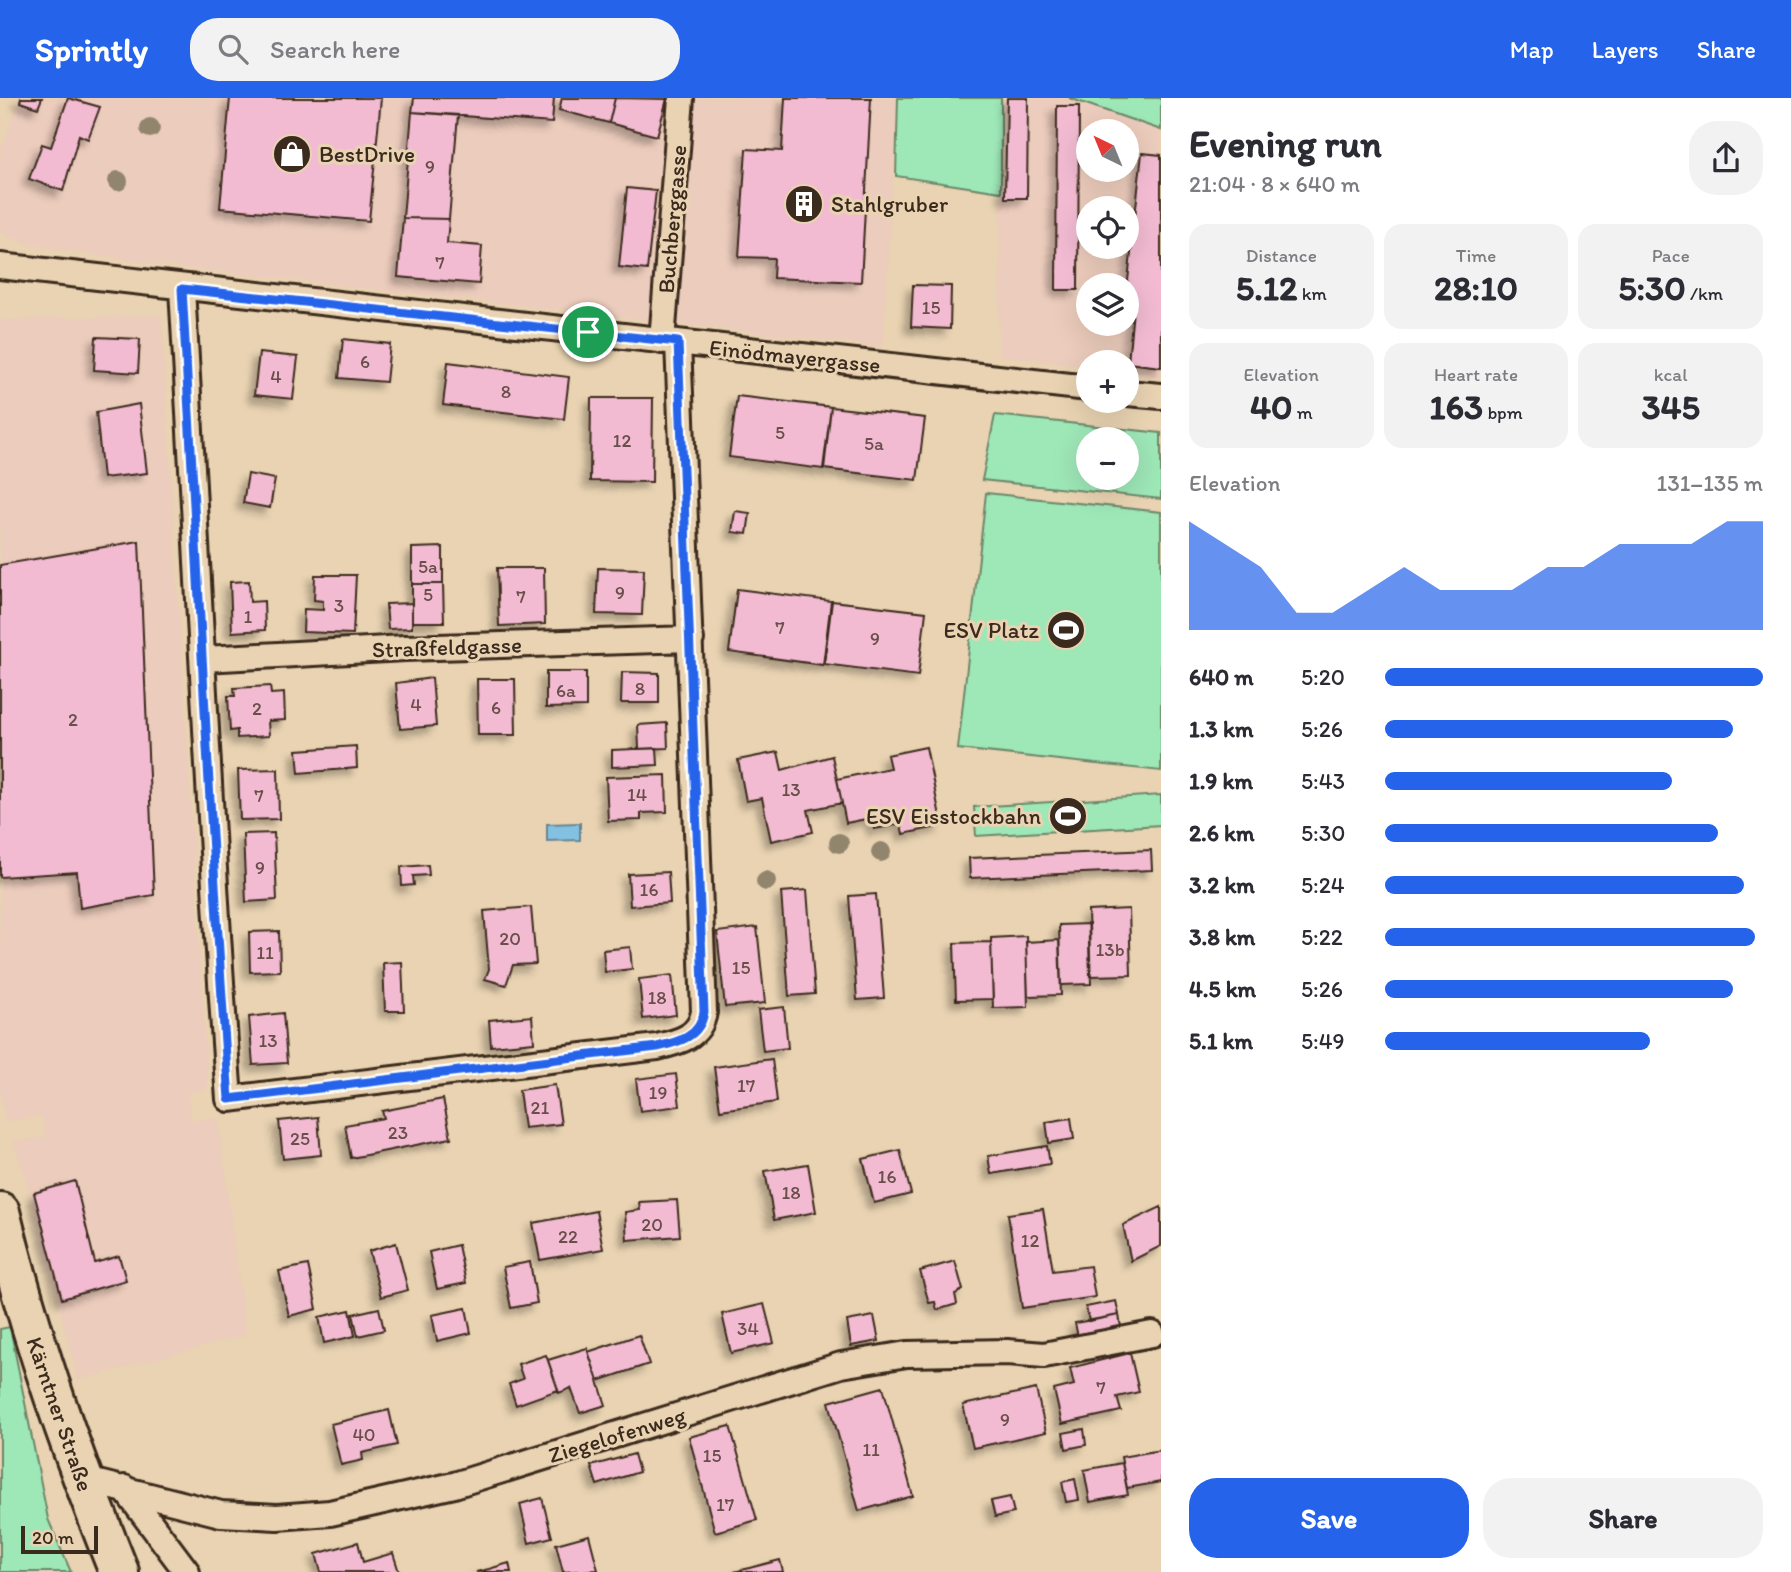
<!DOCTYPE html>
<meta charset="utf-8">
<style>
body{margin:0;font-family:Itim,sans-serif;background:#f2f2f3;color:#2b2b33;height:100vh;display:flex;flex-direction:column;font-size:26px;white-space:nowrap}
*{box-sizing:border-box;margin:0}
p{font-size:23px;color:#7c7c81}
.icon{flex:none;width:38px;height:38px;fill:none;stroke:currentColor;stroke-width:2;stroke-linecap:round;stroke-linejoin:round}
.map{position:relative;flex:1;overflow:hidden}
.drawer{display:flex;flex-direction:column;background:#fff;width:630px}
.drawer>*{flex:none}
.needle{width:46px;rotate:317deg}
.fabs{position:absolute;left:1076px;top:21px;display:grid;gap:14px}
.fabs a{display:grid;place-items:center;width:63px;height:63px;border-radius:50%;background:#fff;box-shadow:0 7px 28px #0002;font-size:35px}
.scale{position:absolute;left:21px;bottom:18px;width:77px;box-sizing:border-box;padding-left:7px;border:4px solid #3b2a1e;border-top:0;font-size:19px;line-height:24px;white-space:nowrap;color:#3b2a1e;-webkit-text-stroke:5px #e9d3b2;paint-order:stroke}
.pin{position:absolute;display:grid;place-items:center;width:60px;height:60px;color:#fff;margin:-30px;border:4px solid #fff;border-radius:50%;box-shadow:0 2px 7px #0007}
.round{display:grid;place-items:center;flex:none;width:74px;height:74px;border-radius:28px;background:#f2f2f3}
.summary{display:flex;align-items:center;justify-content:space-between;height:119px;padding:0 28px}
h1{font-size:38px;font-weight:800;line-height:52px}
.figures{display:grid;grid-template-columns:repeat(3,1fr);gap:10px;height:119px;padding:7px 28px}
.figures div{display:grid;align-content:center;border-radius:18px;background:#f2f2f3;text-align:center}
.figures b{font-size:35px;font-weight:800}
.figures small{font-size:19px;font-weight:400}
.figures p{font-size:19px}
.chart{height:196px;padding:14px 28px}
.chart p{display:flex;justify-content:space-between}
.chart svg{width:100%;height:126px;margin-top:7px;fill:#2563eb;opacity:.7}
.action{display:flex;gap:14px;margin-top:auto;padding:14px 28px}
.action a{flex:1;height:80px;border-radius:28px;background:#2563eb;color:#fff;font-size:28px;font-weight:800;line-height:80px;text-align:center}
.action a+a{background:#f2f2f3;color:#2b2b33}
ul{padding:0 28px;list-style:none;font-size:23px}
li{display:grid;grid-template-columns:112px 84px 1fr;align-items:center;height:52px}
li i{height:18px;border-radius:9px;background:#2563eb}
header{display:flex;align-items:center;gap:42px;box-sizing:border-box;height:98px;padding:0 35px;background:#2563eb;color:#fff}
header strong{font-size:33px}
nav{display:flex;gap:38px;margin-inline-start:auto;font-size:24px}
.search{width:490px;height:63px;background:#f2f2f3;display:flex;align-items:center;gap:18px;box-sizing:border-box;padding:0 24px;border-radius:28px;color:#7c7c81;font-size:26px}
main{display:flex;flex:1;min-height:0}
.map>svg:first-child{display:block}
.built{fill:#ecccbc;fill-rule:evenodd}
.green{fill:#9ee7b7;stroke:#6c886a;stroke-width:2;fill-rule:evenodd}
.water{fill:#83c1e3;stroke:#668594;stroke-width:2}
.building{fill:#f2bbd2;stroke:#3b2a1e;stroke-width:2;filter:url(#shadow)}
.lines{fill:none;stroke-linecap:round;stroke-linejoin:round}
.minor-casing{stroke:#3b2a1e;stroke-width:30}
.primary-casing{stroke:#3b2a1e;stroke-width:44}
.minor{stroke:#e9d3b2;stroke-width:24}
.primary{stroke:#e9d3b2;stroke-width:38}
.tree{fill:#92856d}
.route-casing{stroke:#fff;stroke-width:14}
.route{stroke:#2563eb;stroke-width:9}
.labels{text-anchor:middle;stroke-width:6;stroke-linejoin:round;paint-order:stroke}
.number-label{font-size:19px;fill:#694e4b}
.poi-label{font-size:23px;fill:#3b2a1e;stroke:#e9d3b2;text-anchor:start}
.street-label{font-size:23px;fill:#3b2a1e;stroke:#e9d3b2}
</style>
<header>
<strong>Sprintly</strong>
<div class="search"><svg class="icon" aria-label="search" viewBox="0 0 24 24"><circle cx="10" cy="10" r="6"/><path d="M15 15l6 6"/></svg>Search here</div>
<nav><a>Map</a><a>Layers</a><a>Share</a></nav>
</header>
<main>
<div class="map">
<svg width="1161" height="1474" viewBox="0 0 1161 1474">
<defs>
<filter id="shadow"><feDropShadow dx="-6" dy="6" stdDeviation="3.5" flood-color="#0004"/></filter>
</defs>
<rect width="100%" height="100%" fill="#e9d3b2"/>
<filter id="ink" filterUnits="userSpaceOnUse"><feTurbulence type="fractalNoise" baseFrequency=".0143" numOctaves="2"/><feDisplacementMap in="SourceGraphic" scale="14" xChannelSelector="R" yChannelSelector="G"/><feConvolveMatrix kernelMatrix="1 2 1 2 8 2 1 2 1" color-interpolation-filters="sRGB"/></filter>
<g filter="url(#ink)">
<path class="built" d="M 20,0 L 898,0 L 883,249 L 160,167 L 36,148 L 6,138 L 0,133 L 0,54 Z
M 1001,0 L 1069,0 L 1161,32 L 1161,280 L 1127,275 L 1127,264 L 1088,264 L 1088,269 L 999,257 ZM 1088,33 L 1127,33 L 1127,72 L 1088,72 ZM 1088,110 L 1127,110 L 1127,149 L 1088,149 ZM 1088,187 L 1127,187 L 1127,226 L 1088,226 Z
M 161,217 L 208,991 L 188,995 L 190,1022 L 218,1020 L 246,1237 L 78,1282 L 25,1076 L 12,1043 L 45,1040 L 42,1017 L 6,1024 L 0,992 L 0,222 Z"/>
<path class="green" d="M 898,0 L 1001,0 L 1001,94 L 896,78 Z
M 1069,0 L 1161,0 L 1161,32 Z
M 995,317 L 1161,335 L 1161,401 L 982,382 ZM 1127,341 L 1127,380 L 1088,380 L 1088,341 Z
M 986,395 L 1161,414 L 1161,673 L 958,651 Z
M 1161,697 L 1161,727 L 976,738 L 974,709 Z
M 10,1229 L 48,1421 L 71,1474 L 0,1474 L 0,1231 Z"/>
<path class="water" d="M 580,725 L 580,742 L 547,743 L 547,726 Z"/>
<path class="building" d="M 21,0 L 42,0 L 38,10 L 20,4 Z
M 68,0 L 100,9 L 88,41 L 79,37 L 63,93 L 29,81 L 42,46 L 51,49 Z
M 230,0 L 381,0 L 369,123 L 220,110 Z
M 414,0 L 554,0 L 552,25 L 412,14 Z
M 562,0 L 615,0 L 609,25 L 559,12 Z
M 615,0 L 667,1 L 657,38 L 609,25 Z
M 785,0 L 871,0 L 861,184 L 773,180 L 774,160 L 739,159 L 746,51 L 782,53 Z
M 1007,0 L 1028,0 L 1027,100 L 1005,100 Z
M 1057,8 L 1079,8 L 1078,192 L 1056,192 Z
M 412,14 L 458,17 L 449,121 L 403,120 Z
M 1142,55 L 1161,57 L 1161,269 L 1128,265 L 1133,212 L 1127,212 L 1127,192 Z
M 627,90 L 656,93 L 647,172 L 619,169 Z
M 403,120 L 449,121 L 447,145 L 482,148 L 479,186 L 398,179 Z
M 913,187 L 951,188 L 950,231 L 911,229 Z
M 96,239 L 140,241 L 138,275 L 94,272 Z
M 343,241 L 390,246 L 386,284 L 339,280 Z
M 259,255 L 298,259 L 293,301 L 254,297 Z
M 448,264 L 569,279 L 564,321 L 443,307 Z
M 737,298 L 831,309 L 823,371 L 729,359 Z
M 591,300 L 653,300 L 652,384 L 590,383 Z
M 139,306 L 147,375 L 103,380 L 96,314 Z
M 831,309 L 925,320 L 917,382 L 824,371 Z
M 248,376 L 275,381 L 270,410 L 243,405 Z
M 735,413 L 750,415 L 747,436 L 732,434 Z
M 139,443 L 154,797 L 80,810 L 77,774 L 0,779 L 0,467 Z
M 443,449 L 443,486 L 412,486 L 412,450 Z
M 497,470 L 544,470 L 545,526 L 499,528 Z
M 598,470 L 644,471 L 642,517 L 596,516 Z
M 315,477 L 356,477 L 353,536 L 303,534 L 304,511 L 323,512 L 323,503 L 314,502 Z
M 249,483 L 250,504 L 264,503 L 265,532 L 232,534 L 230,484 Z
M 412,486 L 443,486 L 444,524 L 412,524 Z
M 737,491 L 831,503 L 823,567 L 729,554 Z
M 832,503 L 926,514 L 918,578 L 824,566 Z
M 412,505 L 412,530 L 388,531 L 386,506 Z
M 546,574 L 586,574 L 586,609 L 546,610 Z
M 622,574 L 659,575 L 659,605 L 621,605 Z
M 432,580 L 436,628 L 400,631 L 396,585 Z
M 477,581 L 515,581 L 516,637 L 478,637 Z
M 270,588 L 271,596 L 284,595 L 285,622 L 268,623 L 269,638 L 237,640 L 237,632 L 230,633 L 228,598 L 235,598 L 234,590 Z
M 667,625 L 668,650 L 639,651 L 638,627 Z
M 356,648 L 357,670 L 299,675 L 297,652 Z
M 926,649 L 942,728 L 903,736 L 901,726 L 874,731 L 871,720 L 846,725 L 837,681 L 890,670 L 887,657 Z
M 657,650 L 658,667 L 612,669 L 612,652 Z
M 778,654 L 782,672 L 832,658 L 842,705 L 808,712 L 813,734 L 771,743 L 762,700 L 746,703 L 738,662 Z
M 278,671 L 279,721 L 240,722 L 238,672 Z
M 666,677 L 667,714 L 641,715 L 641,722 L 608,723 L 606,679 Z
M 274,735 L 277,802 L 246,804 L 243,736 Z
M 1151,752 L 1152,772 L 970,780 L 969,760 Z
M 428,767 L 429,777 L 413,778 L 414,787 L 402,788 L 401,769 Z
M 668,774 L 670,805 L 630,808 L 628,776 Z
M 807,792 L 815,896 L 789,898 L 781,794 Z
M 876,796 L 884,900 L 857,902 L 849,798 Z
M 531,809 L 536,866 L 513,867 L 506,887 L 485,881 L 489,871 L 484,813 Z
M 1129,811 L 1131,877 L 1090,878 L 1088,813 Z
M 1089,826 L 1091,886 L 1061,887 L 1059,827 Z
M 757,829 L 765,905 L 725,909 L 717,834 Z
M 279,833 L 280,873 L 250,874 L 249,834 Z
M 1026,838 L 1028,909 L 993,910 L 991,840 Z
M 1059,842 L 1061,897 L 1028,898 L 1026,844 Z
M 991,844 L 993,901 L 956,902 L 954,845 Z
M 630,849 L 632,871 L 605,874 L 603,852 Z
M 402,864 L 404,913 L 385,913 L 383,865 Z
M 672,877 L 676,917 L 643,921 L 639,881 Z
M 784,909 L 788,950 L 763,953 L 758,912 Z
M 283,915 L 287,965 L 253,967 L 249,919 Z
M 532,918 L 534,944 L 491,948 L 489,922 Z
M 772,961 L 777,1004 L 720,1012 L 714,969 Z
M 676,976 L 680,1008 L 640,1013 L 636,981 Z
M 555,987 L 561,1026 L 524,1030 L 519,992 Z
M 443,1001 L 451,1040 L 351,1060 L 345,1027 L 384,1020 L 382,1013 Z
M 318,1019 L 321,1057 L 283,1061 L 279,1023 Z
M 1071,1020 L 1074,1041 L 1049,1045 L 1046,1024 Z
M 1047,1048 L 1050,1066 L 991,1076 L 988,1058 Z
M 900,1052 L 911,1096 L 874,1105 L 863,1061 Z
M 808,1066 L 816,1114 L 774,1122 L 765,1073 Z
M 75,1083 L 95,1165 L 119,1158 L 126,1182 L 62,1201 L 34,1095 Z
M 677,1102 L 680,1138 L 627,1142 L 625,1114 L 640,1112 L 639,1104 Z
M 1161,1109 L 1161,1148 L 1131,1163 L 1123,1127 Z
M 1043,1111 L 1053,1173 L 1090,1168 L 1095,1199 L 1022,1210 L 1008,1116 Z
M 596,1113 L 603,1151 L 540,1162 L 533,1125 Z
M 396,1145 L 408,1192 L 381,1199 L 369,1153 Z
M 458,1147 L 466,1185 L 437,1191 L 429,1154 Z
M 955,1163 L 963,1192 L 955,1196 L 957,1206 L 937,1212 L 935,1204 L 929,1205 L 920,1173 Z
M 530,1164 L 537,1205 L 511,1210 L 503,1169 Z
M 308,1167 L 317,1211 L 289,1218 L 279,1173 Z
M 1116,1203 L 1119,1217 L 1089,1223 L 1086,1209 Z
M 764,1206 L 774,1245 L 731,1255 L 722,1216 Z
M 379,1210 L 384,1232 L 358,1238 L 353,1216 Z
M 466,1210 L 471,1235 L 437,1243 L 432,1217 Z
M 350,1212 L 355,1238 L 324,1245 L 319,1219 Z
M 1119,1217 L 1122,1235 L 1079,1244 L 1075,1225 Z
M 874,1218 L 879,1243 L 851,1248 L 847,1223 Z
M 639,1237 L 649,1266 L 598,1283 L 588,1254 Z
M 587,1250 L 606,1307 L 580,1315 L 571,1290 L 559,1295 L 548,1262 Z
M 1130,1255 L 1139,1294 L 1117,1299 L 1121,1313 L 1062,1326 L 1054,1292 L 1074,1287 L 1070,1270 Z
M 546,1257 L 558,1292 L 516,1307 L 509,1286 L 523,1281 L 518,1266 Z
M 883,1289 L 913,1398 L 859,1413 L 829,1304 Z
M 1036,1291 L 1046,1334 L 973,1350 L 963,1307 Z
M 389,1312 L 397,1347 L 362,1355 L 363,1362 L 341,1367 L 331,1326 Z
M 730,1328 L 757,1422 L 715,1434 L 689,1339 Z
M 1084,1331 L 1086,1347 L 1066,1351 L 1063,1335 Z
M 1161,1352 L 1161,1384 L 1127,1390 L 1121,1359 Z
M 634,1356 L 639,1374 L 597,1387 L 591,1368 Z
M 1122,1365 L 1128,1397 L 1090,1404 L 1084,1372 Z
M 1075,1381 L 1079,1402 L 1066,1404 L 1062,1384 Z
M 1010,1399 L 1014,1415 L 995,1419 L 991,1403 Z
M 542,1400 L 552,1439 L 529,1445 L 520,1406 Z
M 589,1437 L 598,1472 L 563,1474 L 556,1446 Z
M 358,1444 L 363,1464 L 393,1455 L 399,1474 L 321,1474 L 316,1456 Z
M 780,1462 L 783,1474 L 734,1474 Z
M 509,1465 L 511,1474 L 476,1474 L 489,1471 Z"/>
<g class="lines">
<defs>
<path id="minor" d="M 0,168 L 1088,290
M 182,191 C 198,461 209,731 229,1001 L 657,949 C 679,944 700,939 704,914 L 678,244
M 662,243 L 681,0
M 1127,295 L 1161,298
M 204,561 L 405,550 L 691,541
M 82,1381 L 221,1416 L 277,1419 L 330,1415 L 454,1387 L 841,1267 L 907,1256 L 1007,1254 L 1044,1257 L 1152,1236
M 124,1390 L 187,1474"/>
<path id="primary" d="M 0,1114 C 30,1238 72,1356 119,1474"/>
</defs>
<use href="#minor" class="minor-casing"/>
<use href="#primary" class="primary-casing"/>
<use href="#minor" class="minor"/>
<use href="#primary" class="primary"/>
</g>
<g class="tree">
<circle cx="150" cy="30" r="10"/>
<circle cx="118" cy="83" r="10"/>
<circle cx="839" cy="745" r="10"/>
<circle cx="881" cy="754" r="10"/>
<circle cx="766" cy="783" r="10"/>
</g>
</g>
<g class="lines" filter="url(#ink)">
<defs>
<path id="route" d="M 182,191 L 678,244 L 704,914 C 700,939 679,944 657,949 L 229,1001 C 209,731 198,461 182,191 Z"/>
</defs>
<use href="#route" class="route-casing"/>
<use href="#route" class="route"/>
</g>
<defs>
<symbol id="shop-disc" viewBox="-11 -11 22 22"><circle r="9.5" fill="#3b2a1e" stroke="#e9d3b2"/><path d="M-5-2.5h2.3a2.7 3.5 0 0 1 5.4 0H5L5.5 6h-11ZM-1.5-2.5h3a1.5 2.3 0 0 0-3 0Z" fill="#fff"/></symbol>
<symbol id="building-disc" viewBox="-11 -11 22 22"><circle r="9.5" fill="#3b2a1e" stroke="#e9d3b2"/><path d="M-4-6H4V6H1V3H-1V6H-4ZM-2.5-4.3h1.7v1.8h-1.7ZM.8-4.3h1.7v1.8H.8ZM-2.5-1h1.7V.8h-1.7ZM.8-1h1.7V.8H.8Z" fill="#fff"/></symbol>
<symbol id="stadium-disc" viewBox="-11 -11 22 22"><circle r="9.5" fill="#3b2a1e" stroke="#e9d3b2"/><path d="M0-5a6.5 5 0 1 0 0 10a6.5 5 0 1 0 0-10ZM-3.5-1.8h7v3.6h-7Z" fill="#fff"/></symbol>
</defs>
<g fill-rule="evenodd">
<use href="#shop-disc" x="270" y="34" width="44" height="44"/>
<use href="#building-disc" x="782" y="84" width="44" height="44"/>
<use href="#stadium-disc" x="1044" y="510" width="44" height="44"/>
<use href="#stadium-disc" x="1046" y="696" width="44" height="44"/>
</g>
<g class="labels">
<g class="number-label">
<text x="430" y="75">9</text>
<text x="440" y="171">7</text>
<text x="931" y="216">15</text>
<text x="365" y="270">6</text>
<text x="276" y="285">4</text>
<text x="506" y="300">8</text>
<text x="780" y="341">5</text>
<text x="622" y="349">12</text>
<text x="874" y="352">5a</text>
<text x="428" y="475">5a</text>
<text x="620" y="501">9</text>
<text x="428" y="503">5</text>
<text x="521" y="505">7</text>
<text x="339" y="514">3</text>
<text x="248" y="525">1</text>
<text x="780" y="536">7</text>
<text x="875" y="547">9</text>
<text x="640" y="597">8</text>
<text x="566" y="599">6a</text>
<text x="416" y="613">4</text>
<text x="496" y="616">6</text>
<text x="257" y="617">2</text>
<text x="73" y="628">2</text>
<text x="791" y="698">13</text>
<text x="637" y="703">14</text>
<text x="259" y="704">7</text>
<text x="260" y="776">9</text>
<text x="649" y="798">16</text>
<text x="510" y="847">20</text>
<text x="1110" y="858">13b</text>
<text x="265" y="861">11</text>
<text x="741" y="876">15</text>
<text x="657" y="906">18</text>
<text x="268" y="949">13</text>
<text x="746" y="994">17</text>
<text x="658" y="1001">19</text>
<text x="540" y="1016">21</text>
<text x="398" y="1041">23</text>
<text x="300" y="1047">25</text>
<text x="887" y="1085">16</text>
<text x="791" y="1101">18</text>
<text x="652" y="1133">20</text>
<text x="568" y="1145">22</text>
<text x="1030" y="1149">12</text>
<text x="748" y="1237">34</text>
<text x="1101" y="1296">7</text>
<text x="1005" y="1328">9</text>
<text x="364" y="1343">40</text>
<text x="871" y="1358">11</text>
<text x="712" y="1364">15</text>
<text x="725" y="1413">17</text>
</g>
<g class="poi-label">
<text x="319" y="64">BestDrive</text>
<text x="831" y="114">Stahlgruber</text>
<text x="1039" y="540" text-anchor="end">ESV Platz</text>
<text x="1041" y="726" text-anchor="end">ESV Eisstockbahn</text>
</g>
<g class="street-label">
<text transform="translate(672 121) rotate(-85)" y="8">Buchberggasse</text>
<text transform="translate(795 258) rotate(6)" y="8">Einödmayergasse</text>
<text transform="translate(447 549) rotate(-2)" y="8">Straßfeldgasse</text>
<text transform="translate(60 1316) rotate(71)" y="8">Kärntner Straße</text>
<text transform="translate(617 1337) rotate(-17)" y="8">Ziegelofenweg</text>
</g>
</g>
</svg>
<div class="fabs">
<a><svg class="needle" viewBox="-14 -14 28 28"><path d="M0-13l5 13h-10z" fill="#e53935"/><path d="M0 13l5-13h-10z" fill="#7c7c81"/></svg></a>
<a><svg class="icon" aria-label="locate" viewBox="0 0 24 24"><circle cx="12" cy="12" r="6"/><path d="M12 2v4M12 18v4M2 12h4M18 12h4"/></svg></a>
<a><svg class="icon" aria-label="layers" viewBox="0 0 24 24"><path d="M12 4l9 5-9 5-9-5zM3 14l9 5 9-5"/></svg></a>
<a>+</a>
<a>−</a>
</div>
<div class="scale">20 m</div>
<div class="pin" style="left:588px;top:234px;background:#1e9e55"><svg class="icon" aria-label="arrive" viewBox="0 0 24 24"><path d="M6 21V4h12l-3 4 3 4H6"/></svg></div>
</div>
<section class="drawer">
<div class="summary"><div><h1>Evening run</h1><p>21:04 · 8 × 640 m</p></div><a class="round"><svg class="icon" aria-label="share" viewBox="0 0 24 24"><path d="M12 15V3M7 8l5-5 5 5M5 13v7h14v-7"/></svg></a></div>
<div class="figures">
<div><p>Distance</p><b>5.12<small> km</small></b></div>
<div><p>Time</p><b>28:10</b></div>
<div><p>Pace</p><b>5:30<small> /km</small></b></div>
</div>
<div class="figures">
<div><p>Elevation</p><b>40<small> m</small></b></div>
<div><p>Heart rate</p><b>163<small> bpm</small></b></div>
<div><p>kcal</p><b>345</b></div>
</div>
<div class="chart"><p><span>Elevation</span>131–135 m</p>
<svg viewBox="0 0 160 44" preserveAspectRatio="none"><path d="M0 44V6L10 14L20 22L30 38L40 38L50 30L60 22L70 30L80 30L90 30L100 22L110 22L120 14L130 14L140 14L150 6L160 6V44z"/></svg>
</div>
<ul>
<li><b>640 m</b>5:20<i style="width:100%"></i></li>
<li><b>1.3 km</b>5:26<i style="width:92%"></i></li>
<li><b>1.9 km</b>5:43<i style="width:76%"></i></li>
<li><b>2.6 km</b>5:30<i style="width:88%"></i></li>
<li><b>3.2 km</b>5:24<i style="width:95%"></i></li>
<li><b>3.8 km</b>5:22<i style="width:98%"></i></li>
<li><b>4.5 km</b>5:26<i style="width:92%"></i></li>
<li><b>5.1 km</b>5:49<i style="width:70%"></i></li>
</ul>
<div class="action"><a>Save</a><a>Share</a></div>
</section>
</main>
